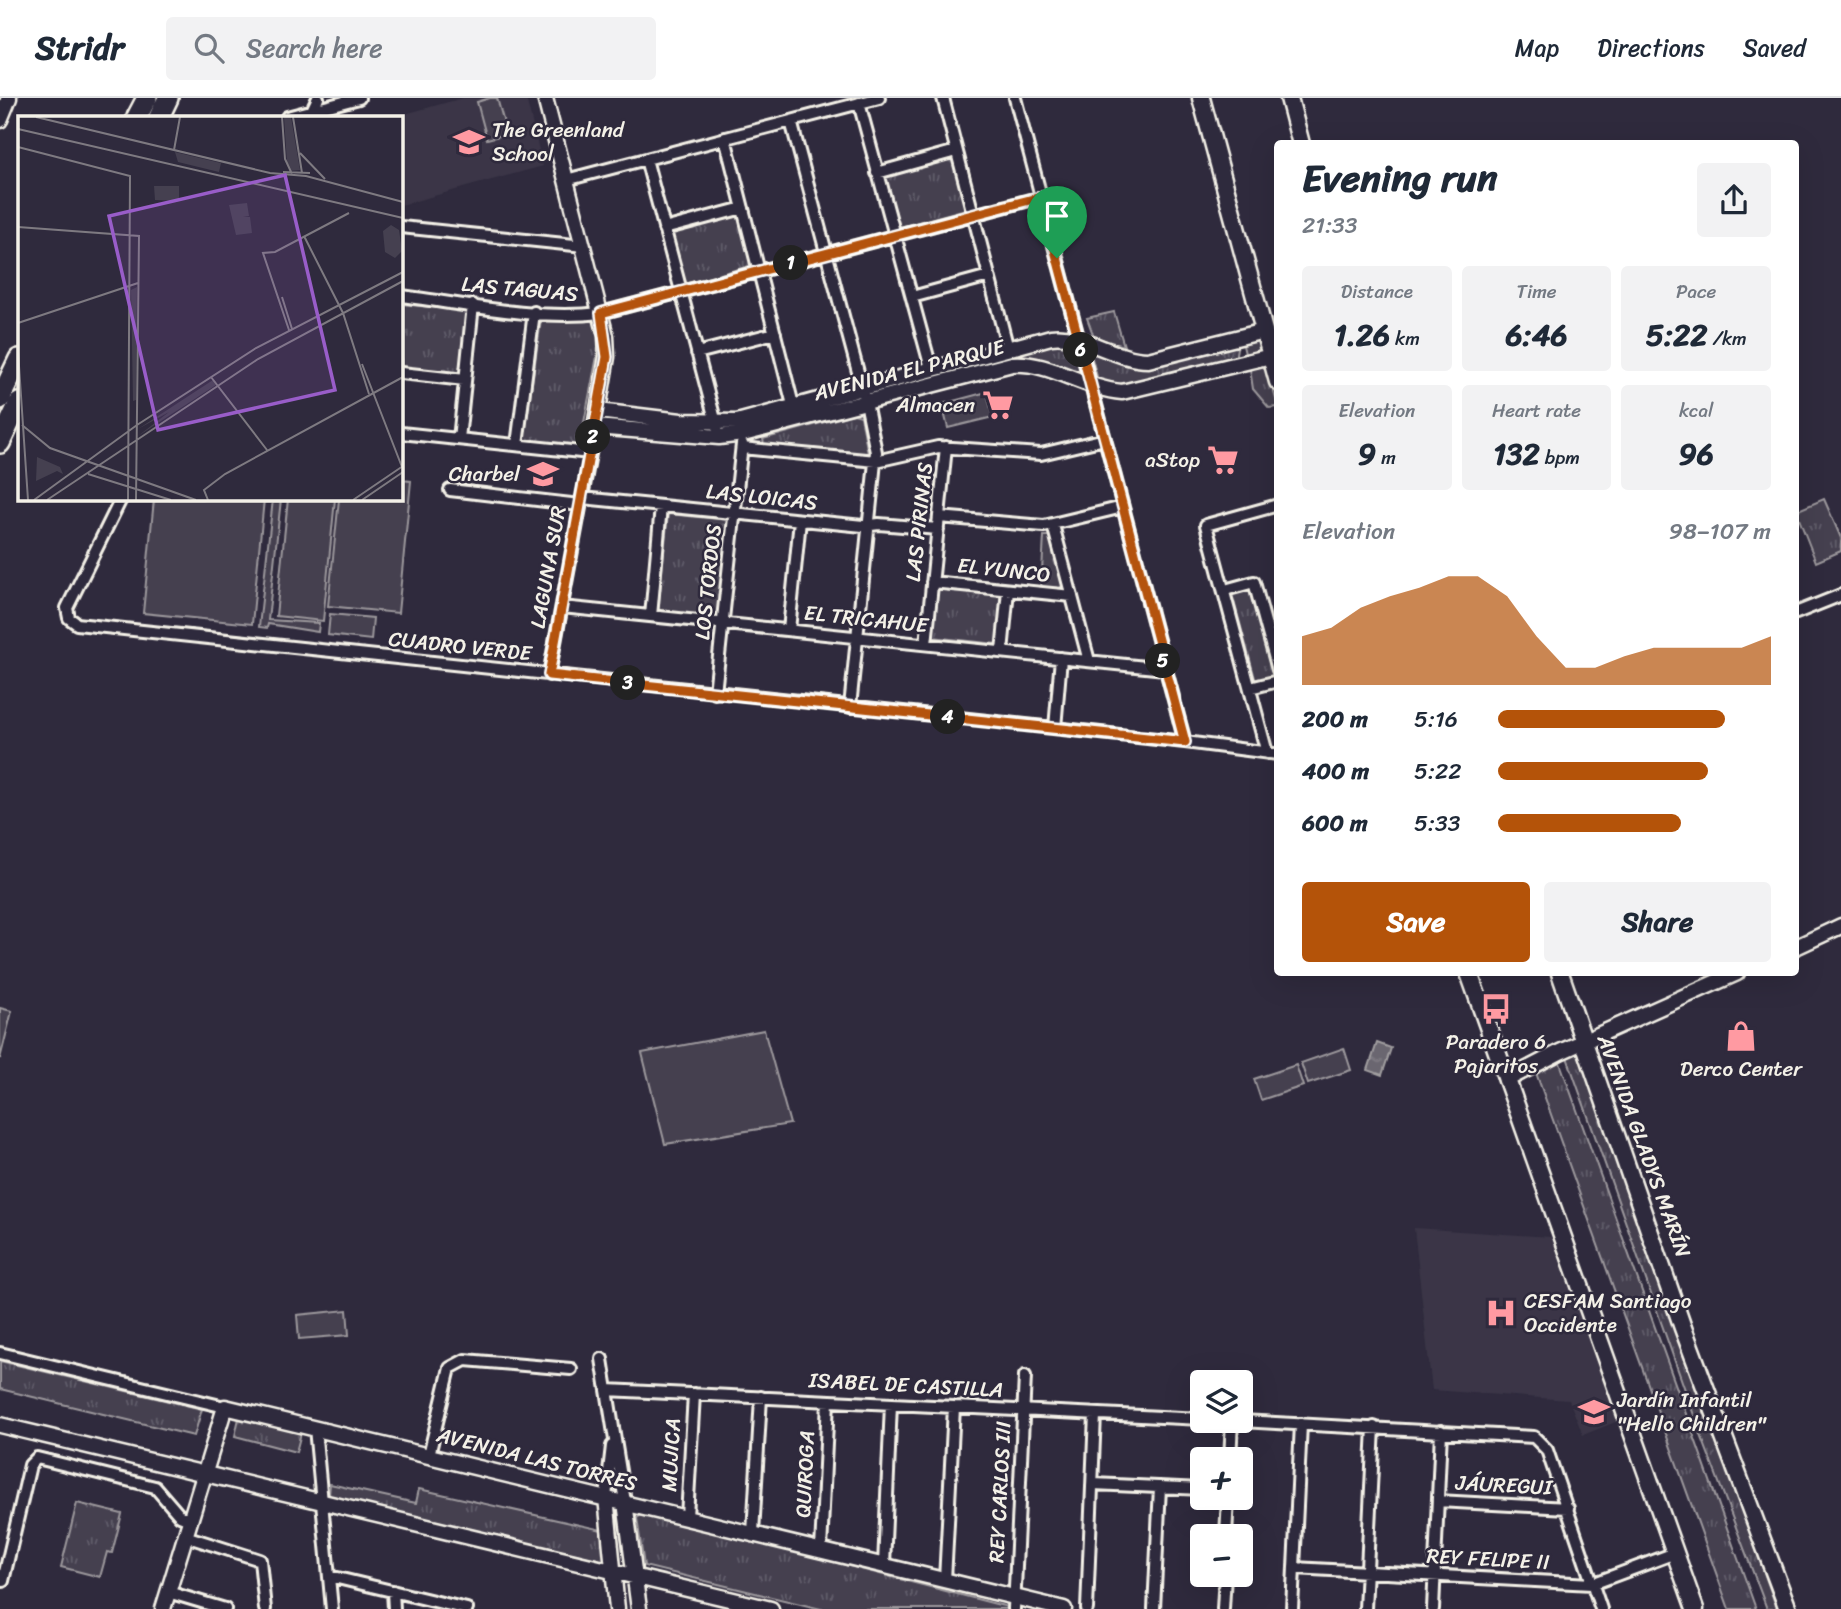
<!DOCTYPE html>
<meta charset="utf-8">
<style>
body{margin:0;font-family:Sriracha,sans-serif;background:#f2f2f3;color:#1f2937;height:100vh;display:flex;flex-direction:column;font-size:26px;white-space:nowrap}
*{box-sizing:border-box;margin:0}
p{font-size:23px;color:#747a83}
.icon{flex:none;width:38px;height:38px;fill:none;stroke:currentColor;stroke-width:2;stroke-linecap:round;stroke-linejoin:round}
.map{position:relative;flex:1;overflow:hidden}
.sheet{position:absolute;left:1274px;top:42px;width:525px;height:836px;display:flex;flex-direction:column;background:#fff;border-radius:7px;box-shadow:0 7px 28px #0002}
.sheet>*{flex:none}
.controls{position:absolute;left:1190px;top:1272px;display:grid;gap:14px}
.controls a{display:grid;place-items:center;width:63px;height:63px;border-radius:7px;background:#fff;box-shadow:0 7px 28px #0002;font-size:35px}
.pin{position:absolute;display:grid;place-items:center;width:60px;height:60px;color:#fff;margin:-72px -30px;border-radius:50% 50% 50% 0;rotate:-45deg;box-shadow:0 0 7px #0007}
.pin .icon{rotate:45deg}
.km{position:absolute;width:35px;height:35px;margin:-18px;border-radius:50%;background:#222;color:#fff;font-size:19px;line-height:35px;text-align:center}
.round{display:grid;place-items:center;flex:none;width:74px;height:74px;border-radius:7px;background:#f2f2f3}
.headline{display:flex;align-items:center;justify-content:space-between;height:119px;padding:0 28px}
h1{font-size:38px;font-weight:700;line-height:52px}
.figures{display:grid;grid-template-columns:repeat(3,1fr);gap:10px;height:119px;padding:7px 28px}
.figures div{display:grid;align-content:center;border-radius:7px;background:#f2f2f3;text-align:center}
.figures b{font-size:30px;font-weight:700}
.figures small{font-size:19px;font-weight:400}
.figures p{font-size:19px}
.chart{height:196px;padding:14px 28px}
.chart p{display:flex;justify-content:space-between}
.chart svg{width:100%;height:126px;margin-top:7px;fill:#b45309;opacity:.7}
.cta{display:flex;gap:14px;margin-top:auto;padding:14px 28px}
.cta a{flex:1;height:80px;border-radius:7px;background:#b45309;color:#fff;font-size:28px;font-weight:700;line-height:80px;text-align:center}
.cta a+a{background:#f2f2f3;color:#1f2937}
ul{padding:0 28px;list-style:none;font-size:23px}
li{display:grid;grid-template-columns:112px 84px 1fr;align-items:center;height:52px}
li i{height:18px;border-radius:9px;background:#b45309}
header{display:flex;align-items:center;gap:42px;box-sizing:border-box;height:98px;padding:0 35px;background:#fff;border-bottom:2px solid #e0e1e3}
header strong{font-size:33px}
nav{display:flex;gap:38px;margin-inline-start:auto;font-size:24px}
.search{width:490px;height:63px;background:#f2f2f3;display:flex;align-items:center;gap:18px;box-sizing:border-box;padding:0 24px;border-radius:7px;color:#747a83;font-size:26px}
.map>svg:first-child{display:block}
.built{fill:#3b3647}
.grass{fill:url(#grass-tufts);stroke:#9c989c;stroke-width:2}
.garden{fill:#454050;stroke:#9c989c;stroke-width:2}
.water{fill:url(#water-ripples);stroke:#a19ea0;stroke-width:2}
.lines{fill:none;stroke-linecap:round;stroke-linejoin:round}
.street-casing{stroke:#f4f1e8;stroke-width:16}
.secondary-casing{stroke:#f4f1e8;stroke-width:19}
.primary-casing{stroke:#f4f1e8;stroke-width:21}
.highway-casing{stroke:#f4f1e8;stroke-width:24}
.street{stroke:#2f2a3d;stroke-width:10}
.secondary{stroke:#2f2a3d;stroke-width:14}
.primary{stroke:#2f2a3d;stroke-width:16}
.highway{stroke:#2f2a3d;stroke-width:19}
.route-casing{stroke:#fff;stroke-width:14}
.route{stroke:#b45309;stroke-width:9}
.labels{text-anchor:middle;stroke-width:5;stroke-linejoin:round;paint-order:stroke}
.poi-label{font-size:21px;fill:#f4f1e8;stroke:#2f2a3d;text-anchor:start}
.street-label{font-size:21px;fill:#f4f1e8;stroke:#2f2a3d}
.inset-road{fill:none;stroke:#7e7a81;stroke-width:2}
.view{fill:#995dc9;fill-opacity:0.15;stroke:#995dc9;stroke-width:3.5}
.inset-edge{fill:none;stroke:#f4f1e8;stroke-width:3.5}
</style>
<header>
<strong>Stridr</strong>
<div class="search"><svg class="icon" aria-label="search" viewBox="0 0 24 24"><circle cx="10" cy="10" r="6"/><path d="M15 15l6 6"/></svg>Search here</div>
<nav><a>Map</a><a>Directions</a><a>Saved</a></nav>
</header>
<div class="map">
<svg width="1841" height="1511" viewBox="0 0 1841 1511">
<defs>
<pattern id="grass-tufts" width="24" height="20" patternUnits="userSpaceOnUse" patternTransform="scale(1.75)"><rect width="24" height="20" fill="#454050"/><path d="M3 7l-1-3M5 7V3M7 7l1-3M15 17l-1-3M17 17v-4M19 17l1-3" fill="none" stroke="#605c69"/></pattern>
<pattern id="water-ripples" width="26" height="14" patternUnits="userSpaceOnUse" patternTransform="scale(1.75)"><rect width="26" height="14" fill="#6a6670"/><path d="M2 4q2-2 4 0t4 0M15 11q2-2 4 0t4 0" fill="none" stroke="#807c84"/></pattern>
</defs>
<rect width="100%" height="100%" fill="#2f2a3d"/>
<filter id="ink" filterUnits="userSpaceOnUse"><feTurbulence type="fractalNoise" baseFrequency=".0143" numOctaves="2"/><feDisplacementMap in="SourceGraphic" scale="14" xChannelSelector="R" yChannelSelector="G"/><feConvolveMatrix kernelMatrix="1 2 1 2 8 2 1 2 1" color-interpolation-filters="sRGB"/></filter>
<g filter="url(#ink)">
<path class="built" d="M 463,0 L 526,0 L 543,68 L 401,107 L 401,19 L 394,19 Z
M 1414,1130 L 1551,1139 L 1618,1323 L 1583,1337 L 1569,1302 L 1432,1292 Z"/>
<path class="grass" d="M 953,59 L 966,111 L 900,129 L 884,79 Z
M 739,115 L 753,167 L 681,187 L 667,135 Z
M 401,206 L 469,213 L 462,276 L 401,269 Z
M 1114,214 L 1124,248 L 1094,239 L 1087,220 Z
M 541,222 L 595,223 L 600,243 L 579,350 L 524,342 Z
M 1260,238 L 1264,256 L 1246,260 L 1242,243 Z
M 1057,246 L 1076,251 L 1083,278 L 1018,261 L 1016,255 Z
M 1232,246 L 1237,250 L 1235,262 L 1120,289 L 1098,282 L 1091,257 L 1099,255 L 1139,269 Z
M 1266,266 L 1277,305 L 1277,309 L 1269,310 L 1253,291 L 1250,271 Z
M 854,316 L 861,318 L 868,356 L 764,346 L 763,341 Z
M 1824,401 L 1841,440 L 1841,453 L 1816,464 L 1796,413 Z
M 668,416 L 729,422 L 719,519 L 658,513 Z
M 1044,438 L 1050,438 L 1063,487 L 1058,492 L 1041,491 Z
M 937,489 L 1004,497 L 997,546 L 932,539 Z
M 1251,490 L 1275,579 L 1256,584 L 1232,496 Z
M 1578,953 L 1777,1511 L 1767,1511 L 1701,1337 L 1567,959 Z
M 1559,962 L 1756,1511 L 1729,1511 L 1535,972 Z
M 0,1263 L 202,1311 L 194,1338 L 0,1291 Z
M 239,1320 L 301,1335 L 296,1354 L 235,1338 Z
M 330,1386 L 416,1405 L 419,1391 L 602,1432 L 605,1463 L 329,1398 Z
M 77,1405 L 122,1416 L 112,1455 L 107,1454 L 100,1479 L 61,1469 Z
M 644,1415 L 996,1506 L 1016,1511 L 821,1511 L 644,1468 L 637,1420 Z"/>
<path class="garden" d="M 490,0 L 497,0 L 507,36 L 487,41 L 477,4 Z
M 987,294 L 993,319 L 948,330 L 942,306 Z
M 401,382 L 411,383 L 398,515 L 328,508 L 339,401 L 401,401 Z
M 154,401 L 264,401 L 252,526 L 143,515 Z
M 273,401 L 281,401 L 268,522 L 319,525 L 318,534 L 268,526 L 267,530 L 259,529 Z
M 288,401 L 335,401 L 323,523 L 276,518 Z
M 330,516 L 373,520 L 371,542 L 328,537 Z
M 0,910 L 12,913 L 0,961 Z
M 764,932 L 790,1026 L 665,1046 L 642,955 Z
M 1344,950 L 1351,972 L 1308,986 L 1301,965 Z
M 1296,967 L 1303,988 L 1261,1002 L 1254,981 Z
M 347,1212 L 349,1237 L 299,1241 L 297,1217 Z"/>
<path class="water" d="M 1377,945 L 1391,950 L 1382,977 L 1368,972 Z"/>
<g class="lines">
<defs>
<path id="street" d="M 943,0 L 1008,251
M 1015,0 L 1185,644
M 859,5 L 931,270
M 310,17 L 318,0
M 287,19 L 359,0
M 791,23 L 866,304 L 876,354 L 850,609
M 725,40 L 793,307
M 646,61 L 717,329
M 877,75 L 956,53
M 566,82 L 879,0
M 401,129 L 584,148
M 664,131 L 743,110
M 401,198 C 466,206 536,223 601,215 L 1041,99
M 912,199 L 989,178
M 697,255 L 775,235
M 401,275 L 465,282
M 401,335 L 590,355
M 459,341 L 473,207
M 517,347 L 534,214
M 742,350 L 876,363 L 938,349 L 1041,356 L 1105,341
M 450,392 L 580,407
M 582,400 L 863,428 L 879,426 L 938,431
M 121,401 L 67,510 L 69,520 L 77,526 L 1185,644 L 1278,656
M 939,419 L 1044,428 L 1123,409
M 1053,427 L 1089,563
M 932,484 L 1072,498
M 1225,492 L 1254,484 L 1278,572
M 562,509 L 1165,571
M 1796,515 L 1841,497
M 651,518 L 661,408
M 789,532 L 800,422
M 926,546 L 946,349
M 1002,554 L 1008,492
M 549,577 L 595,329
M 1250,590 L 1278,583
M 715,595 L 742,346
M 1055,630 L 1061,560
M 1267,655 L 1206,427 L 1278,407
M 0,1255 L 225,1309
M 602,1261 L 625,1404
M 607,1292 L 1202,1321
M 1241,1323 L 1534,1339 L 1547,1352 L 1601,1511
M 315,1330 L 332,1511
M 429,1357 L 450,1270 L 465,1262 L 571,1271
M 1230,1362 L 1232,1323
M 1093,1386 L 1202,1391
M 606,1399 L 612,1348
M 1438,1403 L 1568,1410
M 687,1419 L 694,1296
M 753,1435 L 761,1299
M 185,1438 L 260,1462 L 265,1511
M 1226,1438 L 1228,1400
M 821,1452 L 828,1303
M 884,1467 L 891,1306
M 1294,1470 L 1592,1486 L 1675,1455
M 329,1478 L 467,1511
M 945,1482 L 954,1309
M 3,1483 L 30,1367 L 37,1360 L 155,1389 L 180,1418 L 190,1422
M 393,1493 L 394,1511
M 168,1494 L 225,1511
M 1014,1511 L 1025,1278
M 1087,1511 L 1095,1316
M 1154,1511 L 1160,1389
M 1223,1511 L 1225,1477
M 1292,1511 L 1301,1326
M 1365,1511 L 1374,1329
M 1433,1511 L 1441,1333"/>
<path id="secondary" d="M 545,0 L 606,238 L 607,259 L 595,329 L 719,339 L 743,336 L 1012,266 C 1049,263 1084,291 1122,294 L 1271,258
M 0,22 L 9,0
M 598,313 L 681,323 L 737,324 L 1051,239 C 1084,235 1115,262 1148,262 L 1264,233
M 1796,849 L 1841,828
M 1506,982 L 1560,954 L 1737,875
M 0,1327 L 771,1511
M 606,1399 L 617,1511
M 625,1404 L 639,1511
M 163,1511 L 225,1309 L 1064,1511"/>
<path id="primary" d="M 1201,0 L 1278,284
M 1289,0 L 1301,46
M 1469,875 L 1695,1511
M 1560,875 L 1683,1230 L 1788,1511"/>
<path id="highway" d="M 137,19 L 147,0
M 159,19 L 168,0
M 0,301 L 19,261
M 0,345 L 19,305"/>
</defs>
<use href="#street" class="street-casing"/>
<use href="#secondary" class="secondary-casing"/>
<use href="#primary" class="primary-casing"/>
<use href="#highway" class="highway-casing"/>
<use href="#street" class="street"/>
<use href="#secondary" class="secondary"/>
<use href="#primary" class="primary"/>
<use href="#highway" class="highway"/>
</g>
</g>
<g class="lines" filter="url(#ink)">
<defs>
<path id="route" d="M 1041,99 L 1185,644 L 549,577 L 607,259 L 601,215 Z"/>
</defs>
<use href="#route" class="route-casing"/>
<use href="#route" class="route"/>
</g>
<defs>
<symbol id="school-bare" viewBox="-9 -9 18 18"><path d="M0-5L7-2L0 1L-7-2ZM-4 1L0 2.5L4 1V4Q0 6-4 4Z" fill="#ff9aa2" stroke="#2f2a3d" stroke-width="2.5" paint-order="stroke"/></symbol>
<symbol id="supermarket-bare" viewBox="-9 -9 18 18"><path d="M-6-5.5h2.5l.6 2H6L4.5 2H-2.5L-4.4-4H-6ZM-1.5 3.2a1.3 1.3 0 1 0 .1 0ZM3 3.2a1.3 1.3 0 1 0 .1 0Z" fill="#ff9aa2" stroke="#2f2a3d" stroke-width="2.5" paint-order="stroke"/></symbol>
<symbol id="bus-bare" viewBox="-9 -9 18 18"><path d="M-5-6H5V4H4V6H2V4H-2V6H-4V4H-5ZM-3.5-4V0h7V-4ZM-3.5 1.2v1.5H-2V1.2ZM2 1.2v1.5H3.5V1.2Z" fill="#ff9aa2" stroke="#2f2a3d" stroke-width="2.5" paint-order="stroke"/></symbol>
<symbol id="shop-bare" viewBox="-9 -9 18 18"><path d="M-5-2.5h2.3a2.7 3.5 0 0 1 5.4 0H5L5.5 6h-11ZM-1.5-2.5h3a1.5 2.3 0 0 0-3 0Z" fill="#ff9aa2" stroke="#2f2a3d" stroke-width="2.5" paint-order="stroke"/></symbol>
<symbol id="hospital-bare" viewBox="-9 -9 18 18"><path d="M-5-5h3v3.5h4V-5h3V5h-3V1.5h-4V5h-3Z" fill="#ff9aa2" stroke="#2f2a3d" stroke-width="2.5" paint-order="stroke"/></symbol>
</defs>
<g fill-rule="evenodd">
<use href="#school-bare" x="447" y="22" width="44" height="44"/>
<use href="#supermarket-bare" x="976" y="285" width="44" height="44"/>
<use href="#supermarket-bare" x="1201" y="340" width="44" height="44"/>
<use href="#school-bare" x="521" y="354" width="44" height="44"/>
<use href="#bus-bare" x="1474" y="889" width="44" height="44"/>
<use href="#shop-bare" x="1719" y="916" width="44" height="44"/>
<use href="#hospital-bare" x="1479" y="1193" width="44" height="44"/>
<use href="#school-bare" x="1572" y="1292" width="44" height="44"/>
</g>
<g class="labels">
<g class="poi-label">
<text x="492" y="39">The Greenland<tspan x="492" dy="24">School</tspan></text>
<text x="975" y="314" text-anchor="end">Almacen</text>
<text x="1200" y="369" text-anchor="end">aStop</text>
<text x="520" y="383" text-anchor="end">Charbel</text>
<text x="1496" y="951" text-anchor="middle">Paradero 6<tspan x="1496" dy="24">Pajaritos</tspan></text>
<text x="1741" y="978" text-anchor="middle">Derco Center</text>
<text x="1524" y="1210">CESFAM Santiago<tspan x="1524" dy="24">Occidente</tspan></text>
<text x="1617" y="1309">Jardín Infantil<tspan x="1617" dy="24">"Hello Children"</tspan></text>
</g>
<g class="street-label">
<text transform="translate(520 191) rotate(5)" y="7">LAS TAGUAS</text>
<text transform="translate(909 272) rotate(-14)" y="7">AVENIDA EL PARQUE</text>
<text transform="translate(762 399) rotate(6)" y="7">LAS LOICAS</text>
<text transform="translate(919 424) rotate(-84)" y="7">LAS PIRINAS</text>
<text transform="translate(548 469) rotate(-80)" y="7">LAGUNA SUR</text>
<text transform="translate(1004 472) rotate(6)" y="7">EL YUNCO</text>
<text transform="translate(708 484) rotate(-84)" y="7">LOS TORDOS</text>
<text transform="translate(866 521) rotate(6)" y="7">EL TRICAHUE</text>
<text transform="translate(460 548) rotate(6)" y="7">CUADRO VERDE</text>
<text transform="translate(1644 1048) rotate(70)" y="7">AVENIDA GLADYS MARÍN</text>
<text transform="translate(906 1287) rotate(3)" y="7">ISABEL DE CASTILLA</text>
<text transform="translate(671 1357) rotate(-87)" y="7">MUJICA</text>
<text transform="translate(537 1361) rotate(14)" y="7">AVENIDA LAS TORRES</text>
<text transform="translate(805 1376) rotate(-87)" y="7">QUIROGA</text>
<text transform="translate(1504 1387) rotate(3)" y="7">JÁUREGUI</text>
<text transform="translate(1000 1394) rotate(-87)" y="7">REY CARLOS III</text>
<text transform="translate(1488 1461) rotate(3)" y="7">REY FELIPE II</text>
</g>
</g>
<g transform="translate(18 18)">
<rect width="385" height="385" fill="#2f2a3d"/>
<path d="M 266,1 L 273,1 L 282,54 L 272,55 L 269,47 ZM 157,36 L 203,47 L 201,56 L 160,46 ZM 119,171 L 118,284 L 115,285 L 113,174 ZM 195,264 L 198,269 L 120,320 L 151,296 L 120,313 ZM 19,341 L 42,351 L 45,358 L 39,355 L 18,365 Z" fill="#454050"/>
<path d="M 136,70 L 161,70 L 161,85 L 137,84 ZM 229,87 L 231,100 L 225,101 L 232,101 L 234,117 L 218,119 L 211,89 ZM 373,109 L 381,114 L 384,135 L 377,142 L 367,136 L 365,115 Z" fill="#454050"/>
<path class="inset-road" d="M 18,1 L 252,57 L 288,60 L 385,86M 264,1 L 267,43 L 274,58M 275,1 L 284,57M 0,13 L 385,102M 0,31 L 112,60 L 110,384M 156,34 L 162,1M 282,37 L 307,63M 265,56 L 292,57M 0,111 L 121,120 L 118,384M 286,120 L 325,197 L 351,278M 264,181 L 274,213M 0,207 L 120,167M 271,214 L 245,137 L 257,136 L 331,97M 0,235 L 10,384M 344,248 L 384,351M 193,261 L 249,334M 4,309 L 32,332 L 178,384M 70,358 L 153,384M 16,384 L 119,309 L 238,232 L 385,156M 29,384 L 240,243 L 385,165M 190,384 L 186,374 L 207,358 L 385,261M 335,384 L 385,350M 344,384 L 385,356"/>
<path class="view" d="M 267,59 L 317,274 L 140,314 L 91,100 Z"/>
<rect width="385" height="385" class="inset-edge"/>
</g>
</svg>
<div class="controls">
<a><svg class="icon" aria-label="layers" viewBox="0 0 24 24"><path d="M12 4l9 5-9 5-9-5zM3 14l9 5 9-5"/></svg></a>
<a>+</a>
<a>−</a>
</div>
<div class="pin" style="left:1057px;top:160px;background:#1e9e55"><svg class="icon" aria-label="arrive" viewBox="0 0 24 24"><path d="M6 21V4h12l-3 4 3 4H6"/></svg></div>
<b class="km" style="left:791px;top:165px">1</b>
<b class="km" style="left:593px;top:339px">2</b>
<b class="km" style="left:628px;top:585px">3</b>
<b class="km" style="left:948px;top:619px">4</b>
<b class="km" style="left:1163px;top:563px">5</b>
<b class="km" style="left:1081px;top:252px">6</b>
<section class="sheet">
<div class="headline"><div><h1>Evening run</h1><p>21:33</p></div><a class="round"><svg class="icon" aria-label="share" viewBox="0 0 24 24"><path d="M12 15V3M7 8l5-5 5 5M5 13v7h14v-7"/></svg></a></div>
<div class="figures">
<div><p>Distance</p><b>1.26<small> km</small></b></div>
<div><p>Time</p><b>6:46</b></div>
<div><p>Pace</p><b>5:22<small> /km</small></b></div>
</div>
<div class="figures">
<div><p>Elevation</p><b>9<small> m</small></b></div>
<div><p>Heart rate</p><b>132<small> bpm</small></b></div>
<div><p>kcal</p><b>96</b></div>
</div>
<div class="chart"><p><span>Elevation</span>98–107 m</p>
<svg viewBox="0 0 160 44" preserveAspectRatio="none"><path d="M0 44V27L10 24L20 17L30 13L40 10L50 6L60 6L70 13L80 27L90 38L100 38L110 34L120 31L130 31L140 31L150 31L160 27V44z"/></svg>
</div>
<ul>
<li><b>200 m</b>5:16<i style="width:83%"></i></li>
<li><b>400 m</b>5:22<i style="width:77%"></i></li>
<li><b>600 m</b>5:33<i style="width:67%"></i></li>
</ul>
<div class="cta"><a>Save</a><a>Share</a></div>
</section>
</div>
